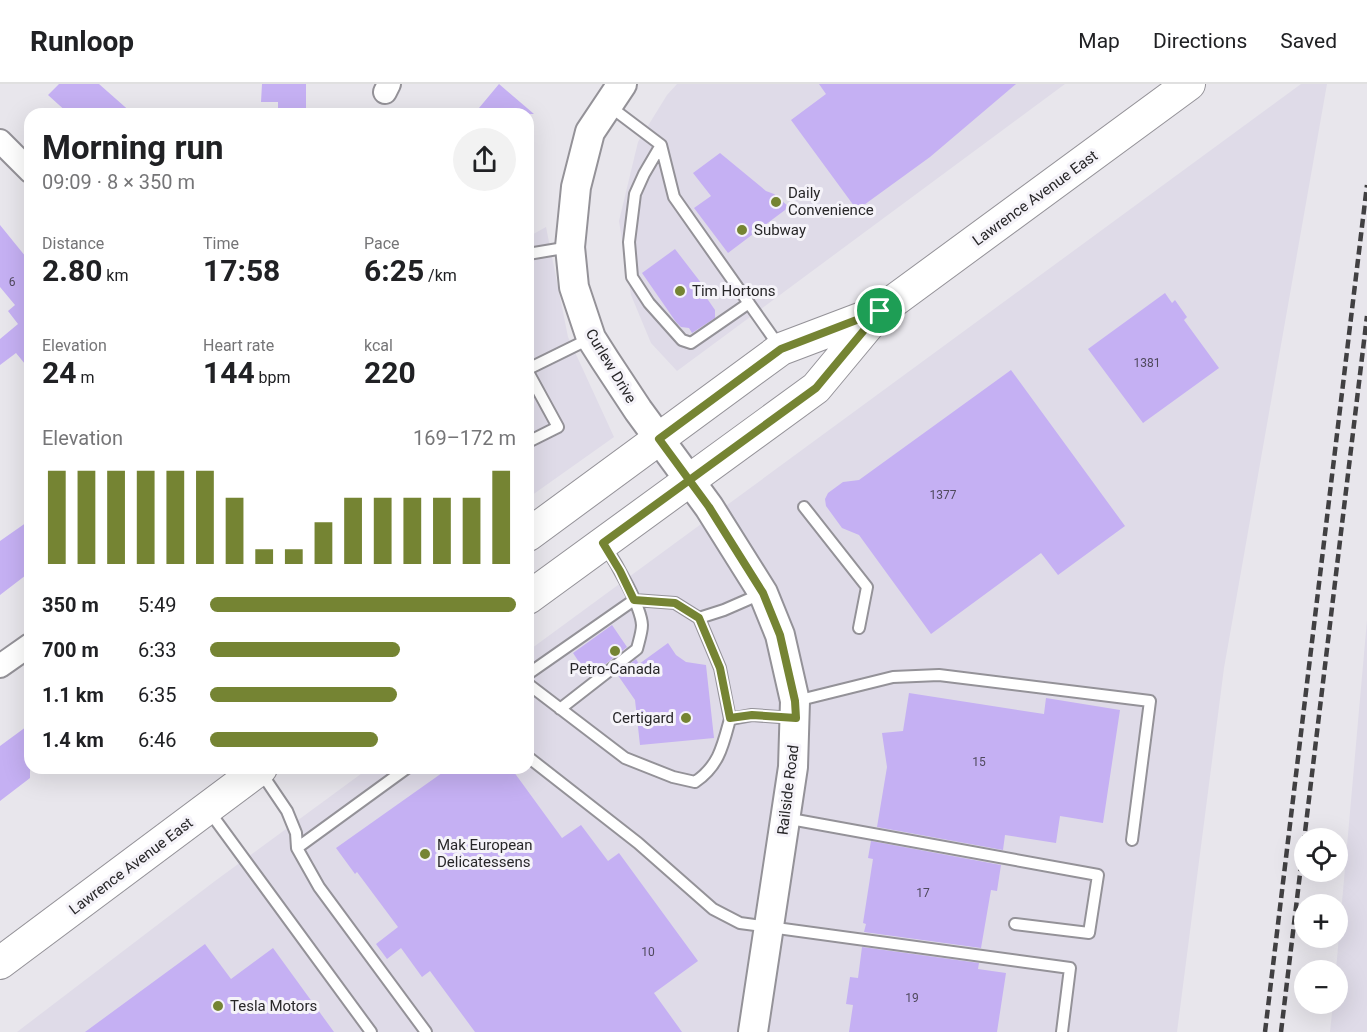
<!DOCTYPE html>
<meta charset="utf-8">
<style>
body{margin:0;font-family:Roboto,sans-serif;background:#f2f2f2;color:#202124;height:100vh;display:flex;flex-direction:column;font-size:22px;white-space:nowrap}
*{box-sizing:border-box;margin:0}
p{font-size:20px;color:#757577}
.icon{flex:none;width:33px;height:33px;fill:none;stroke:currentColor;stroke-width:2;stroke-linecap:round;stroke-linejoin:round}
.map{position:relative;flex:1;overflow:hidden}
.panel{position:absolute;left:24px;top:24px;width:510px;height:666px;display:flex;flex-direction:column;background:#fff;border-radius:18px;box-shadow:0 6px 24px #0002}
.panel>*{flex:none}
.controls{position:absolute;left:1294px;top:744px;display:grid;gap:12px}
.controls a{display:grid;place-items:center;width:54px;height:54px;border-radius:50%;background:#fff;box-shadow:0 6px 24px #0002;font-size:30px}
.pin{position:absolute;display:grid;place-items:center;width:51px;height:51px;color:#fff;margin:-26px;border:3px solid #fff;border-radius:50%;box-shadow:0 2px 6px #0007}
.round{display:grid;place-items:center;flex:none;width:63px;height:63px;border-radius:32px;background:#f2f2f2}
.headline{display:flex;align-items:center;justify-content:space-between;height:102px;padding:0 18px}
h1{font-size:33px;font-weight:700;line-height:45px}
.stats{display:grid;grid-template-columns:repeat(3,1fr);gap:9px;height:102px;padding:6px 18px}
.stats div{display:grid;align-content:center}
.stats b{font-size:30px;font-weight:700}
.stats small{font-size:16px;font-weight:400}
.stats p{font-size:16px}
.chart{height:168px;padding:12px 18px}
.chart p{display:flex;justify-content:space-between}
.chart svg{width:100%;height:108px;margin-top:6px;stroke:#758433;stroke-width:6}
ul{padding:0 18px;list-style:none;font-size:20px}
li{display:grid;grid-template-columns:96px 72px 1fr;align-items:center;height:45px}
li i{height:15px;border-radius:8px;background:#758433}
header{display:flex;align-items:center;gap:36px;box-sizing:border-box;height:84px;padding:0 30px;background:#fff;border-bottom:2px solid #e0e0e0}
header strong{font-size:28px}
nav{display:flex;gap:33px;margin-inline-start:auto;font-size:21px}
.map>svg:first-child{display:block}
.built{fill:#dfdbe8}
.building{fill:#c5b0f3}
.lines{fill:none;stroke-linecap:round;stroke-linejoin:round}
.service-casing{stroke:#949298;stroke-width:14}
.minor-casing{stroke:#949298;stroke-width:26}
.tertiary-casing{stroke:#949298;stroke-width:32}
.secondary-casing{stroke:#949298;stroke-width:34}
.service{stroke:#fff;stroke-width:10}
.minor{stroke:#fff;stroke-width:22}
.tertiary{stroke:#fff;stroke-width:28}
.secondary{stroke:#fff;stroke-width:32}
.rail{stroke:#414042;stroke-width:4.5;stroke-dasharray:9 4.5;stroke-linecap:butt}
.route-casing{stroke:#fff;stroke-width:12}
.route{stroke:#758433;stroke-width:8}
.poi-dot{fill:#758433;stroke:#f5f3f9;stroke-width:2}
.labels{text-anchor:middle;stroke-width:6;stroke-linejoin:round;paint-order:stroke}
.number-label{font-size:12px;fill:#4f495c}
.poi-label{font-size:15px;fill:#282729;stroke:#f5f3f9;text-anchor:start}
.street-label{font-size:15px;fill:#282729;stroke:#f5f3f9}
</style>
<header>
<strong>Runloop</strong>
<nav><a>Map</a><a>Directions</a><a>Saved</a></nav>
</header>
<div class="map">
<svg width="1367" height="948" viewBox="0 0 1367 948">
<rect width="100%" height="100%" fill="#e8e6ec"/>
<path class="built" d="M 677,0 L 1065,0 L 677,287 L 651,259 L 631,211 L 619,137 L 638,58 L 667,11 Z
M 1301,0 L 1327,0 L 1224,584 L 1177,948 L 17,948 L 215,797 L 369,684 L 528,684 L 528,567 Z
M 546,143 L 568,253 L 614,353 L 528,414 L 528,153 Z
M 1367,536 L 1367,948 L 1330,948 L 1333,920 L 1338,920 L 1338,886 L 1336,886 Z"/>
<path class="building" d="M 59,0 L 99,0 L 133,30 L 69,30 L 48,11 Z
M 262,0 L 306,0 L 306,27 L 278,27 L 278,18 L 261,18 Z
M 499,0 L 534,30 L 474,30 Z
M 819,0 L 1016,0 L 930,73 L 857,126 L 791,36 L 826,10 Z
M 720,69 L 766,107 L 774,110 L 789,123 L 728,169 L 694,124 L 711,112 L 693,89 Z
M 0,141 L 30,178 L 30,286 L 16,269 L 0,281 L 0,255 L 18,240 L 8,227 L 15,221 L 0,203 Z
M 675,165 L 705,204 L 704,210 L 715,226 L 715,234 L 692,249 L 689,244 L 681,243 L 676,238 L 642,189 Z
M 1165,209 L 1172,219 L 1175,216 L 1187,233 L 1184,236 L 1219,284 L 1143,339 L 1088,265 Z
M 1011,286 L 1125,442 L 1058,491 L 1041,469 L 931,550 L 859,451 L 842,444 L 826,422 L 825,415 L 828,409 L 843,398 L 859,396 Z
M 30,436 L 30,488 L 0,511 L 0,457 Z
M 612,541 L 627,563 L 589,593 L 573,569 Z
M 668,559 L 676,571 L 686,578 L 706,581 L 714,654 L 640,661 L 635,616 L 617,590 L 636,575 L 639,580 Z
M 909,609 L 1044,630 L 1046,614 L 1120,626 L 1103,739 L 1060,732 L 1056,759 L 1005,751 L 1003,766 L 877,743 L 887,683 L 882,649 L 903,647 Z
M 30,640 L 30,694 L 0,717 L 0,662 Z
M 449,684 L 511,684 L 562,754 L 581,741 L 608,777 L 619,769 L 698,877 L 654,909 L 682,948 L 475,948 L 430,887 L 422,893 L 401,864 L 387,875 L 376,860 L 398,843 L 357,788 L 355,790 L 336,764 Z
M 871,757 L 1001,781 L 997,807 L 991,806 L 981,864 L 864,848 L 866,840 L 863,839 L 873,775 L 868,774 Z
M 205,860 L 231,895 L 273,864 L 334,948 L 85,948 Z
M 862,863 L 979,879 L 978,885 L 1006,889 L 997,948 L 849,948 L 853,921 L 846,920 L 850,893 L 858,894 Z"/>
<g class="lines">
<defs>
<path id="service" d="M 608,21 L 661,61 L 674,113 L 779,262
M 661,61 L 644,90 L 635,110 L 629,158 L 632,193 L 649,219 L 682,256 L 691,259 L 749,219
M 528,170 L 570,163
M 528,285 L 591,254
M 528,288 L 558,343 L 528,358
M 804,423 L 867,503 L 859,544
M 699,534 L 724,526 L 763,509
M 528,590 L 634,516 L 675,519 L 699,534 L 720,584 L 730,635 L 752,631 L 793,634
M 528,600 L 625,674 L 673,693 L 695,698 C 719,682 723,661 730,635
M 796,617 L 893,593 L 939,591 L 1150,617 L 1132,756
M 560,625 L 637,565 C 639,557 642,548 642,541 C 641,522 616,479 605,462
M 528,673 L 638,759 L 713,825 L 740,839 L 1070,884 L 1062,948
M 260,687 L 287,727 L 296,749 L 297,764 L 319,803 L 426,948
M 209,727 L 371,948
M 785,734 L 1098,791 L 1089,849 L 1015,840
M 297,764 L 407,684"/>
<path id="minor" d="M 385,8 L 389,0
M 0,57 L 30,87
M 0,582 L 30,561"/>
<path id="tertiary" d="M 622,0 L 590,48 L 576,103 L 570,163 L 574,203 L 591,254 L 605,276 L 638,326 L 709,423 L 763,509 L 780,551 L 795,617 L 793,683 L 753,948"/>
<path id="secondary" d="M 528,451 L 781,265 L 876,229
M 528,514 L 816,304 L 880,227 L 1189,0
M 0,879 L 261,684"/>
</defs>
<use href="#service" class="service-casing"/>
<use href="#minor" class="minor-casing"/>
<use href="#tertiary" class="tertiary-casing"/>
<use href="#secondary" class="secondary-casing"/>
<use href="#service" class="service"/>
<use href="#minor" class="minor"/>
<use href="#tertiary" class="tertiary"/>
<use href="#secondary" class="secondary"/>
<path class="rail" d="M 1265,948 L 1367,101
M 1281,948 L 1367,232"/>
</g>
<g class="lines">
<defs>
<path id="route" d="M 880,227 L 781,265 L 659,355 L 709,423 L 763,509 L 780,551 L 795,617 L 796,634 L 752,631 L 730,634 L 720,584 L 699,534 L 675,519 L 634,516 L 620,487 L 603,459 L 816,304 L 880,227"/>
</defs>
<use href="#route" class="route-casing"/>
<use href="#route" class="route"/>
</g>
<g class="poi-dot">
<circle cx="776" cy="118" r="6"/>
<circle cx="742" cy="146" r="6"/>
<circle cx="680" cy="207" r="6"/>
<circle cx="615" cy="567" r="6"/>
<circle cx="686" cy="634" r="6"/>
<circle cx="425" cy="770" r="6"/>
<circle cx="218" cy="922" r="6"/>
</g>
<g class="labels">
<g class="number-label">
<text x="12" y="202">6</text>
<text x="1147" y="283">1381</text>
<text x="943" y="415">1377</text>
<text x="979" y="682">15</text>
<text x="923" y="813">17</text>
<text x="648" y="872">10</text>
<text x="912" y="918">19</text>
</g>
<g class="poi-label">
<text x="788" y="114">Daily<tspan x="788" dy="17">Convenience</tspan></text>
<text x="754" y="151">Subway</text>
<text x="692" y="212">Tim Hortons</text>
<text x="615" y="590" text-anchor="middle">Petro-Canada</text>
<text x="674" y="639" text-anchor="end">Certigard</text>
<text x="437" y="766">Mak European<tspan x="437" dy="17">Delicatessens</tspan></text>
<text x="230" y="927">Tesla Motors</text>
</g>
<g class="street-label">
<text transform="translate(1035 114) rotate(-36)" y="5">Lawrence Avenue East</text>
<text transform="translate(611 282) rotate(59)" y="5">Curlew Drive</text>
<text transform="translate(788 706) rotate(-83)" y="5">Railside Road</text>
<text transform="translate(131 782) rotate(-37)" y="5">Lawrence Avenue East</text>
</g>
</g>
</svg>
<div class="controls">
<a><svg class="icon" aria-label="locate" viewBox="0 0 24 24"><circle cx="12" cy="12" r="6"/><path d="M12 2v4M12 18v4M2 12h4M18 12h4"/></svg></a>
<a>+</a>
<a>−</a>
</div>
<div class="pin" style="left:880px;top:227px;background:#1e9e55"><svg class="icon" aria-label="arrive" viewBox="0 0 24 24"><path d="M6 21V4h12l-3 4 3 4H6"/></svg></div>
<section class="panel">
<div class="headline"><div><h1>Morning run</h1><p>09:09 · 8 × 350 m</p></div><a class="round"><svg class="icon" aria-label="share" viewBox="0 0 24 24"><path d="M12 15V3M7 8l5-5 5 5M5 13v7h14v-7"/></svg></a></div>
<div class="stats">
<div><p>Distance</p><b>2.80<small> km</small></b></div>
<div><p>Time</p><b>17:58</b></div>
<div><p>Pace</p><b>6:25<small> /km</small></b></div>
</div>
<div class="stats">
<div><p>Elevation</p><b>24<small> m</small></b></div>
<div><p>Heart rate</p><b>144<small> bpm</small></b></div>
<div><p>kcal</p><b>220</b></div>
</div>
<div class="chart"><p><span>Elevation</span>169–172 m</p>
<svg viewBox="0 0 160 44" preserveAspectRatio="none"><path d="M5 44V6M15 44V6M25 44V6M35 44V6M45 44V6M55 44V6M65 44V17M75 44V38M85 44V38M95 44V27M105 44V17M115 44V17M125 44V17M135 44V17M145 44V17M155 44V6"/></svg>
</div>
<ul>
<li><b>350 m</b>5:49<i style="width:100%"></i></li>
<li><b>700 m</b>6:33<i style="width:62%"></i></li>
<li><b>1.1 km</b>6:35<i style="width:61%"></i></li>
<li><b>1.4 km</b>6:46<i style="width:55%"></i></li>
</ul>
</section>
</div>
